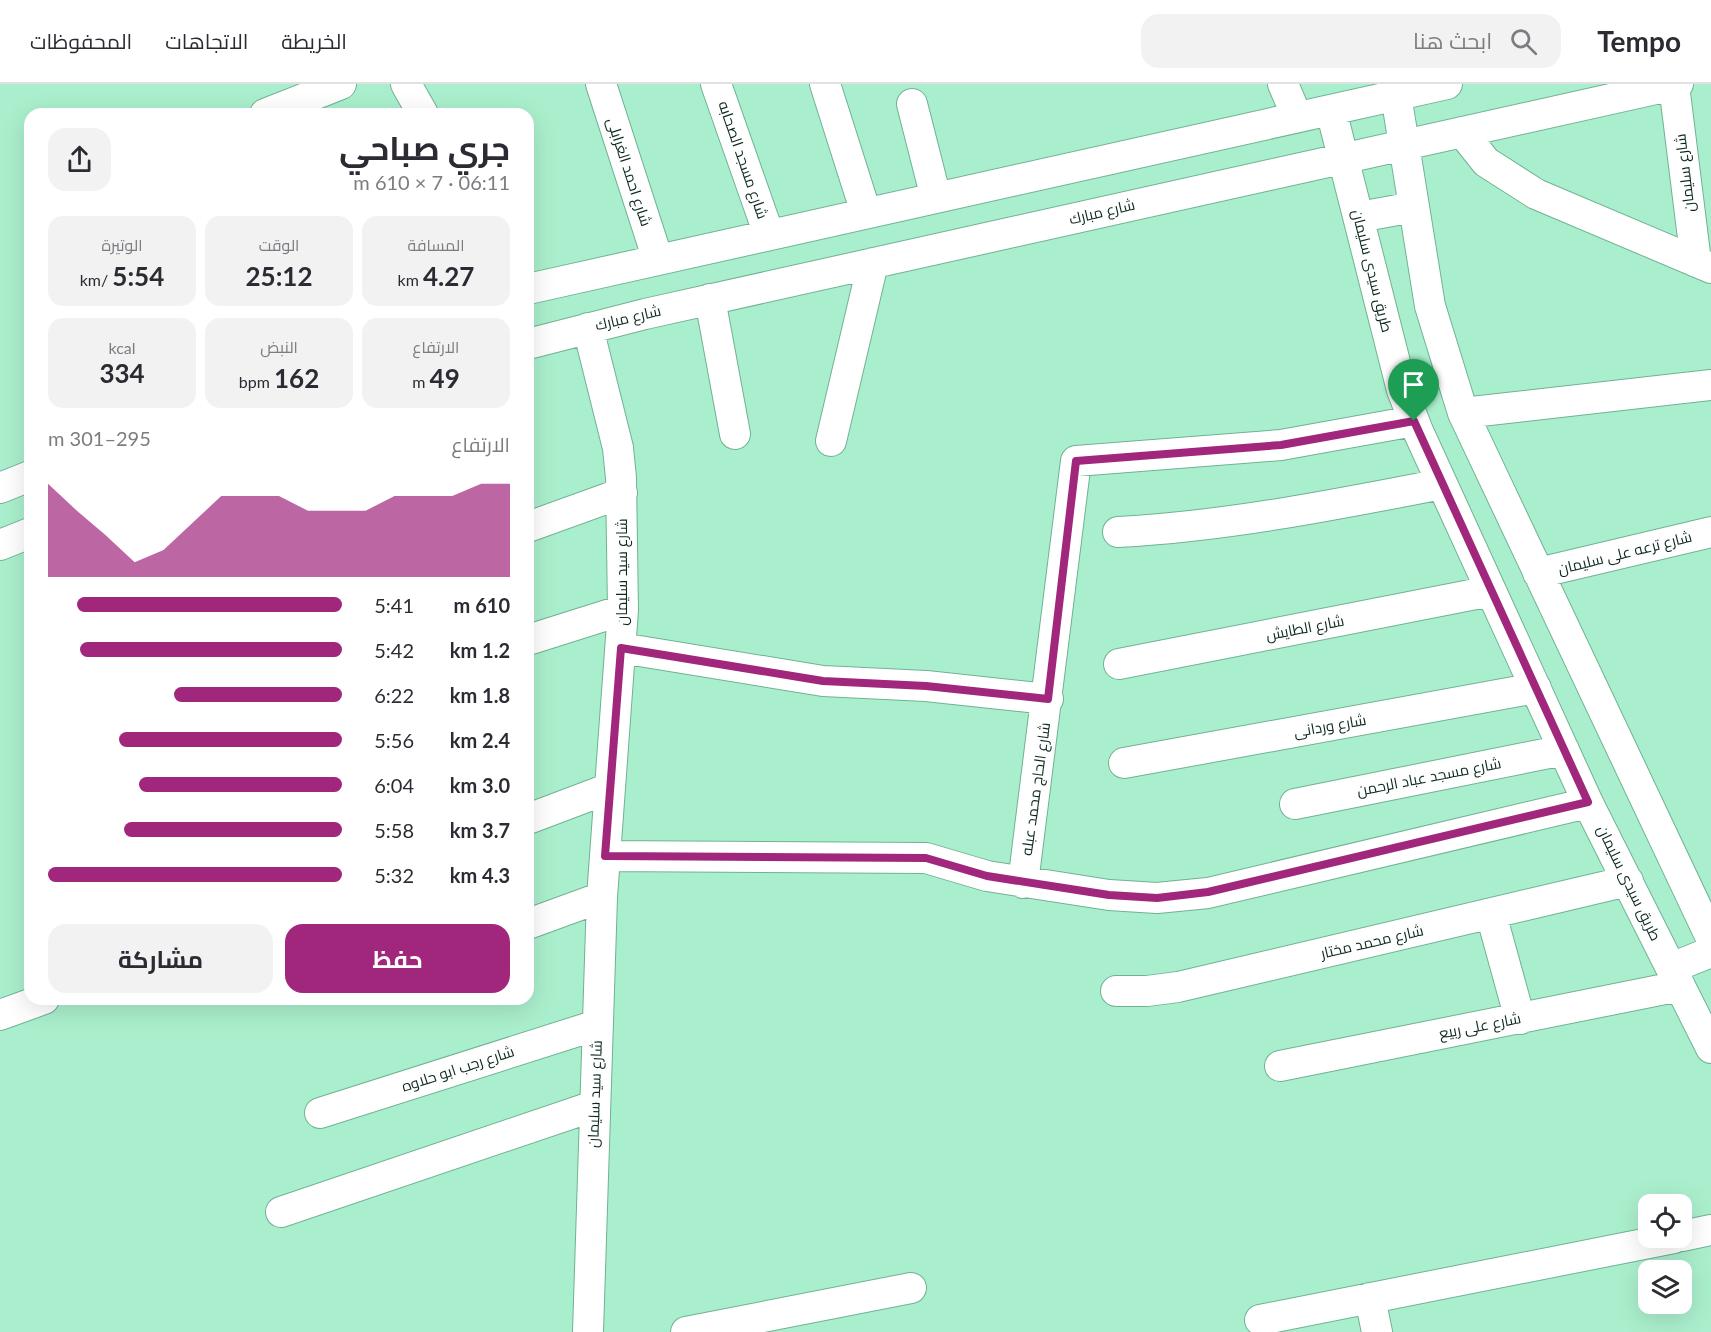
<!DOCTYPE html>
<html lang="ar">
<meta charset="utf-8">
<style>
body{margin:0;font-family:Lato,Cairo,sans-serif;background:#f2f2f3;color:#2b2b33;direction:rtl;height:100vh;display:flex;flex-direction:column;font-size:22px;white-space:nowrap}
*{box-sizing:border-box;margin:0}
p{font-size:20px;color:#7c7c81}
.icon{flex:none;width:33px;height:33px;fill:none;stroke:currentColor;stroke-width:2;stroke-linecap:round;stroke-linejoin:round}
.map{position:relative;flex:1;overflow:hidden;direction:ltr}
.details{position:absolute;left:24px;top:24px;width:510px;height:897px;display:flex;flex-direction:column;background:#fff;border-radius:18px;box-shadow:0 6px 24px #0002;direction:rtl}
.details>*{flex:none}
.buttons{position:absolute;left:1638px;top:1110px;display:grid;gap:12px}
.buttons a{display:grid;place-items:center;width:54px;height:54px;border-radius:12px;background:#fff;box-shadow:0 6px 24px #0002;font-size:30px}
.pin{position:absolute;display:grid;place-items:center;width:51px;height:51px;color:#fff;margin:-62px -26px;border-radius:50% 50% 50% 0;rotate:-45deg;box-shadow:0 0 6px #0007}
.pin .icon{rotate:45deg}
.round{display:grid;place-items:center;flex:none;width:63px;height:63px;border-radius:18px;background:#f2f2f3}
.head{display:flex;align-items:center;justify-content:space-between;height:102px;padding:0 24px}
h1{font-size:33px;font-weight:700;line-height:45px}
.stats{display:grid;grid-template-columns:repeat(3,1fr);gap:9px;height:102px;padding:6px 24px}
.stats div{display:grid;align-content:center;border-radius:15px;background:#f2f2f3;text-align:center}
.stats b{font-size:26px;font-weight:700}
.stats small{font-size:16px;font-weight:400}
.stats p{font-size:16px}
.chart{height:168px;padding:12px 24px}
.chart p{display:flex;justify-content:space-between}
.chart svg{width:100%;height:108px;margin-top:6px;fill:#a1277d;opacity:.7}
.action{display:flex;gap:12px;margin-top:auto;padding:12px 24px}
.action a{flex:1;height:69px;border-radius:18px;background:#a1277d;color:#fff;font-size:24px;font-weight:700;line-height:69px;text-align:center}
.action a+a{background:#f2f2f3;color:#2b2b33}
ul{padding:0 24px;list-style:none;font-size:20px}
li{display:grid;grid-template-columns:96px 72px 1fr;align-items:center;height:45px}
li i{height:15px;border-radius:8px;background:#a1277d}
header{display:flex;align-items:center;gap:36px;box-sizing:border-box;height:84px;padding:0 30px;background:#fff;border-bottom:2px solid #e1e1e2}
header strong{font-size:28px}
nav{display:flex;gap:33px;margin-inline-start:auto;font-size:21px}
.search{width:420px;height:54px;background:#f2f2f3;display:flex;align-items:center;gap:15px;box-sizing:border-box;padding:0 21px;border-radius:18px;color:#7c7c81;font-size:22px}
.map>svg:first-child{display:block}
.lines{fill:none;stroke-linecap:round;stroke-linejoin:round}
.minor-casing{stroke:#70b293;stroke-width:32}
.minor{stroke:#fff;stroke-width:30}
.route-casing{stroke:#fff;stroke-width:12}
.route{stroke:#a1277d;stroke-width:8}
.labels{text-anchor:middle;stroke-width:5;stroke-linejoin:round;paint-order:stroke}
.street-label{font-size:15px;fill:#0d291d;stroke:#fefefe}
</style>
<header>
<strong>Tempo</strong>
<div class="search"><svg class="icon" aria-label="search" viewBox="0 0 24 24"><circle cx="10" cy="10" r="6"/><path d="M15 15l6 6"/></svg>ابحث هنا</div>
<nav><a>الخريطة</a><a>الاتجاهات</a><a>المحفوظات</a></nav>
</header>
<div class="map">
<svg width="1711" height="1248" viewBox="0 0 1711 1248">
<rect width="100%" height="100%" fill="#aaefcd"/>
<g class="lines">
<defs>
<path id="minor" d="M 406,0 L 423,30
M 601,0 L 658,176
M 716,0 L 769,151
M 825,0 L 866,129
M 1283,0 L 1297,33
M 1674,1 L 1696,178
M 1396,11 L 1430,222 L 1463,329 L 1711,854
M 912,20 L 936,114
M 1331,26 L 1402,306 L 1418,347 L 1588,719 L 1711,964
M 265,30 L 341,0
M 1462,48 L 1486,78 L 1536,110 L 1711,184
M 1359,133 L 1414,123
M 528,205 L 1447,0
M 710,215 L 735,350
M 528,260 L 645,230 L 1678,0
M 1463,329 L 1711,301
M 831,357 L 873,179
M 0,404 L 30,392
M 528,443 L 622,409
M 1118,448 C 1228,442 1334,421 1442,400
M 0,461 L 30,449
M 1538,489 L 1711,448
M 528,556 L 623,526
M 621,564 L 823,597 L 926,602 L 1048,615
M 1119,580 L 1491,507
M 1124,679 L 1536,604
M 1295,720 L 1564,666
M 528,735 L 610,704
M 605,772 L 926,774 L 987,792 L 1109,811 L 1157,814 L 1208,809 L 1588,719
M 1023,799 L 1076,377 L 1281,361 L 1414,337
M 1491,830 L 1520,935
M 528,840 L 602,813
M 1671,884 L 1711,868
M 1116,907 L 1147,907 L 1178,903 L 1628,797
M 0,931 L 44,915
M 1280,982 L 1680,902
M 320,1029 L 597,941
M 281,1128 L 594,1022
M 1682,1152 L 1711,1146
M 1370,1214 L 1377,1248
M 1260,1236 L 1674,1154
M 588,1248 L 602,813 L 623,526 L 621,394 L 618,364 L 588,244
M 686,1248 L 911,1204"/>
</defs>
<use href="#minor" class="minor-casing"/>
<use href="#minor" class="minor"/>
</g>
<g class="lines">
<defs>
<path id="route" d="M 1414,337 L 1588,718 L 1208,808 L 1157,814 L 1109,811 L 987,792 L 926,774 L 605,772 L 621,564 L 823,597 L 926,602 L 1048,615 L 1076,377 L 1281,361 Z"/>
</defs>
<use href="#route" class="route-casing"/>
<use href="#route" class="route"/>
</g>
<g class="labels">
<g class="street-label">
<text transform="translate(743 76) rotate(71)" y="5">شارع مسجد الصحابه</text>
<text transform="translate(629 88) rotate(72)" y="5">شارع احمد الغرابلى</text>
<text transform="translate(1685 89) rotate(-97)" y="5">شارع سليمان</text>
<text transform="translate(1102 128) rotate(-13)" y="5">شارع مبارك</text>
<text transform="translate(1372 187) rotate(76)" y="5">طريق سيدى سليمان</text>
<text transform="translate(628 234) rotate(-13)" y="5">شارع مبارك</text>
<text transform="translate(1625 469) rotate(-14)" y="5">شارع ترعه على سليمان</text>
<text transform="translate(622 488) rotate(-90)" y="5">شارع سيد سليمان</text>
<text transform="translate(1305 544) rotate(-11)" y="5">شارع الطايش</text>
<text transform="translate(1330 642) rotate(-10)" y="5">شارع وردانى</text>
<text transform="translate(1429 693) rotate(-11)" y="5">شارع مسجد عباد الرحمن</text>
<text transform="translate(1036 705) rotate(-82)" y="5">شارع الحاج محمد عبله</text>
<text transform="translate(1629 799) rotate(64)" y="5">طريق سيدى سليمان</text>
<text transform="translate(1372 858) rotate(-13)" y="5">شارع محمد مختار</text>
<text transform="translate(1480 942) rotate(-11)" y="5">شارع على ربيع</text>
<text transform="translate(458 985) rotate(-18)" y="5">شارع رجب ابو حلاوه</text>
<text transform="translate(595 1010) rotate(-88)" y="5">شارع سيد سليمان</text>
</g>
</g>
</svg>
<div class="buttons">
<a><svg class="icon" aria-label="locate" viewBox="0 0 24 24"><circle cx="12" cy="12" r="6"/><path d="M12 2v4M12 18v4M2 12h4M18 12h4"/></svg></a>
<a><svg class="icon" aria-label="layers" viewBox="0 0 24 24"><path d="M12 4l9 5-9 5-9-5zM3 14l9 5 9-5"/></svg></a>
</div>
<div class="pin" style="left:1414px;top:337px;background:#1e9e55"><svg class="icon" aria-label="arrive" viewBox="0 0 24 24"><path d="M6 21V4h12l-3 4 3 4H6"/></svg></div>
<section class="details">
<div class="head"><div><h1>جري صباحي</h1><p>06:11 · 7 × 610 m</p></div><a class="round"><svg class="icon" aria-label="share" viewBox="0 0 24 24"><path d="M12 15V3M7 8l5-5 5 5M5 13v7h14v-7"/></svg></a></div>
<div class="stats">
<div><p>المسافة</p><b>4.27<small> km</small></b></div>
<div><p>الوقت</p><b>25:12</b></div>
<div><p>الوتيرة</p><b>5:54<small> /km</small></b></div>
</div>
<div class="stats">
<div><p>الارتفاع</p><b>49<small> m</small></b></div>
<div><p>النبض</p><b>162<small> bpm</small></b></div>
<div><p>kcal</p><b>334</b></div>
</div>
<div class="chart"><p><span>الارتفاع</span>295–301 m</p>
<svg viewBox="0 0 160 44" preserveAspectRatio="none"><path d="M0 44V6L10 17L20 27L30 38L40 33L50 22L60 11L70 11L80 11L90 17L100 17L110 17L120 11L130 11L140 11L150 6L160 6V44z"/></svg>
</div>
<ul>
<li><b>610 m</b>5:41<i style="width:90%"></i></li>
<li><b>1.2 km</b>5:42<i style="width:89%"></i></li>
<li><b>1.8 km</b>6:22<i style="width:57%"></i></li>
<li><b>2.4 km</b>5:56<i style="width:76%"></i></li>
<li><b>3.0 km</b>6:04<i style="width:69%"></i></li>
<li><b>3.7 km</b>5:58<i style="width:74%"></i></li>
<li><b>4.3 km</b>5:32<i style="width:100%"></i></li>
</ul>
<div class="action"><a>حفظ</a><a>مشاركة</a></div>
</section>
</div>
